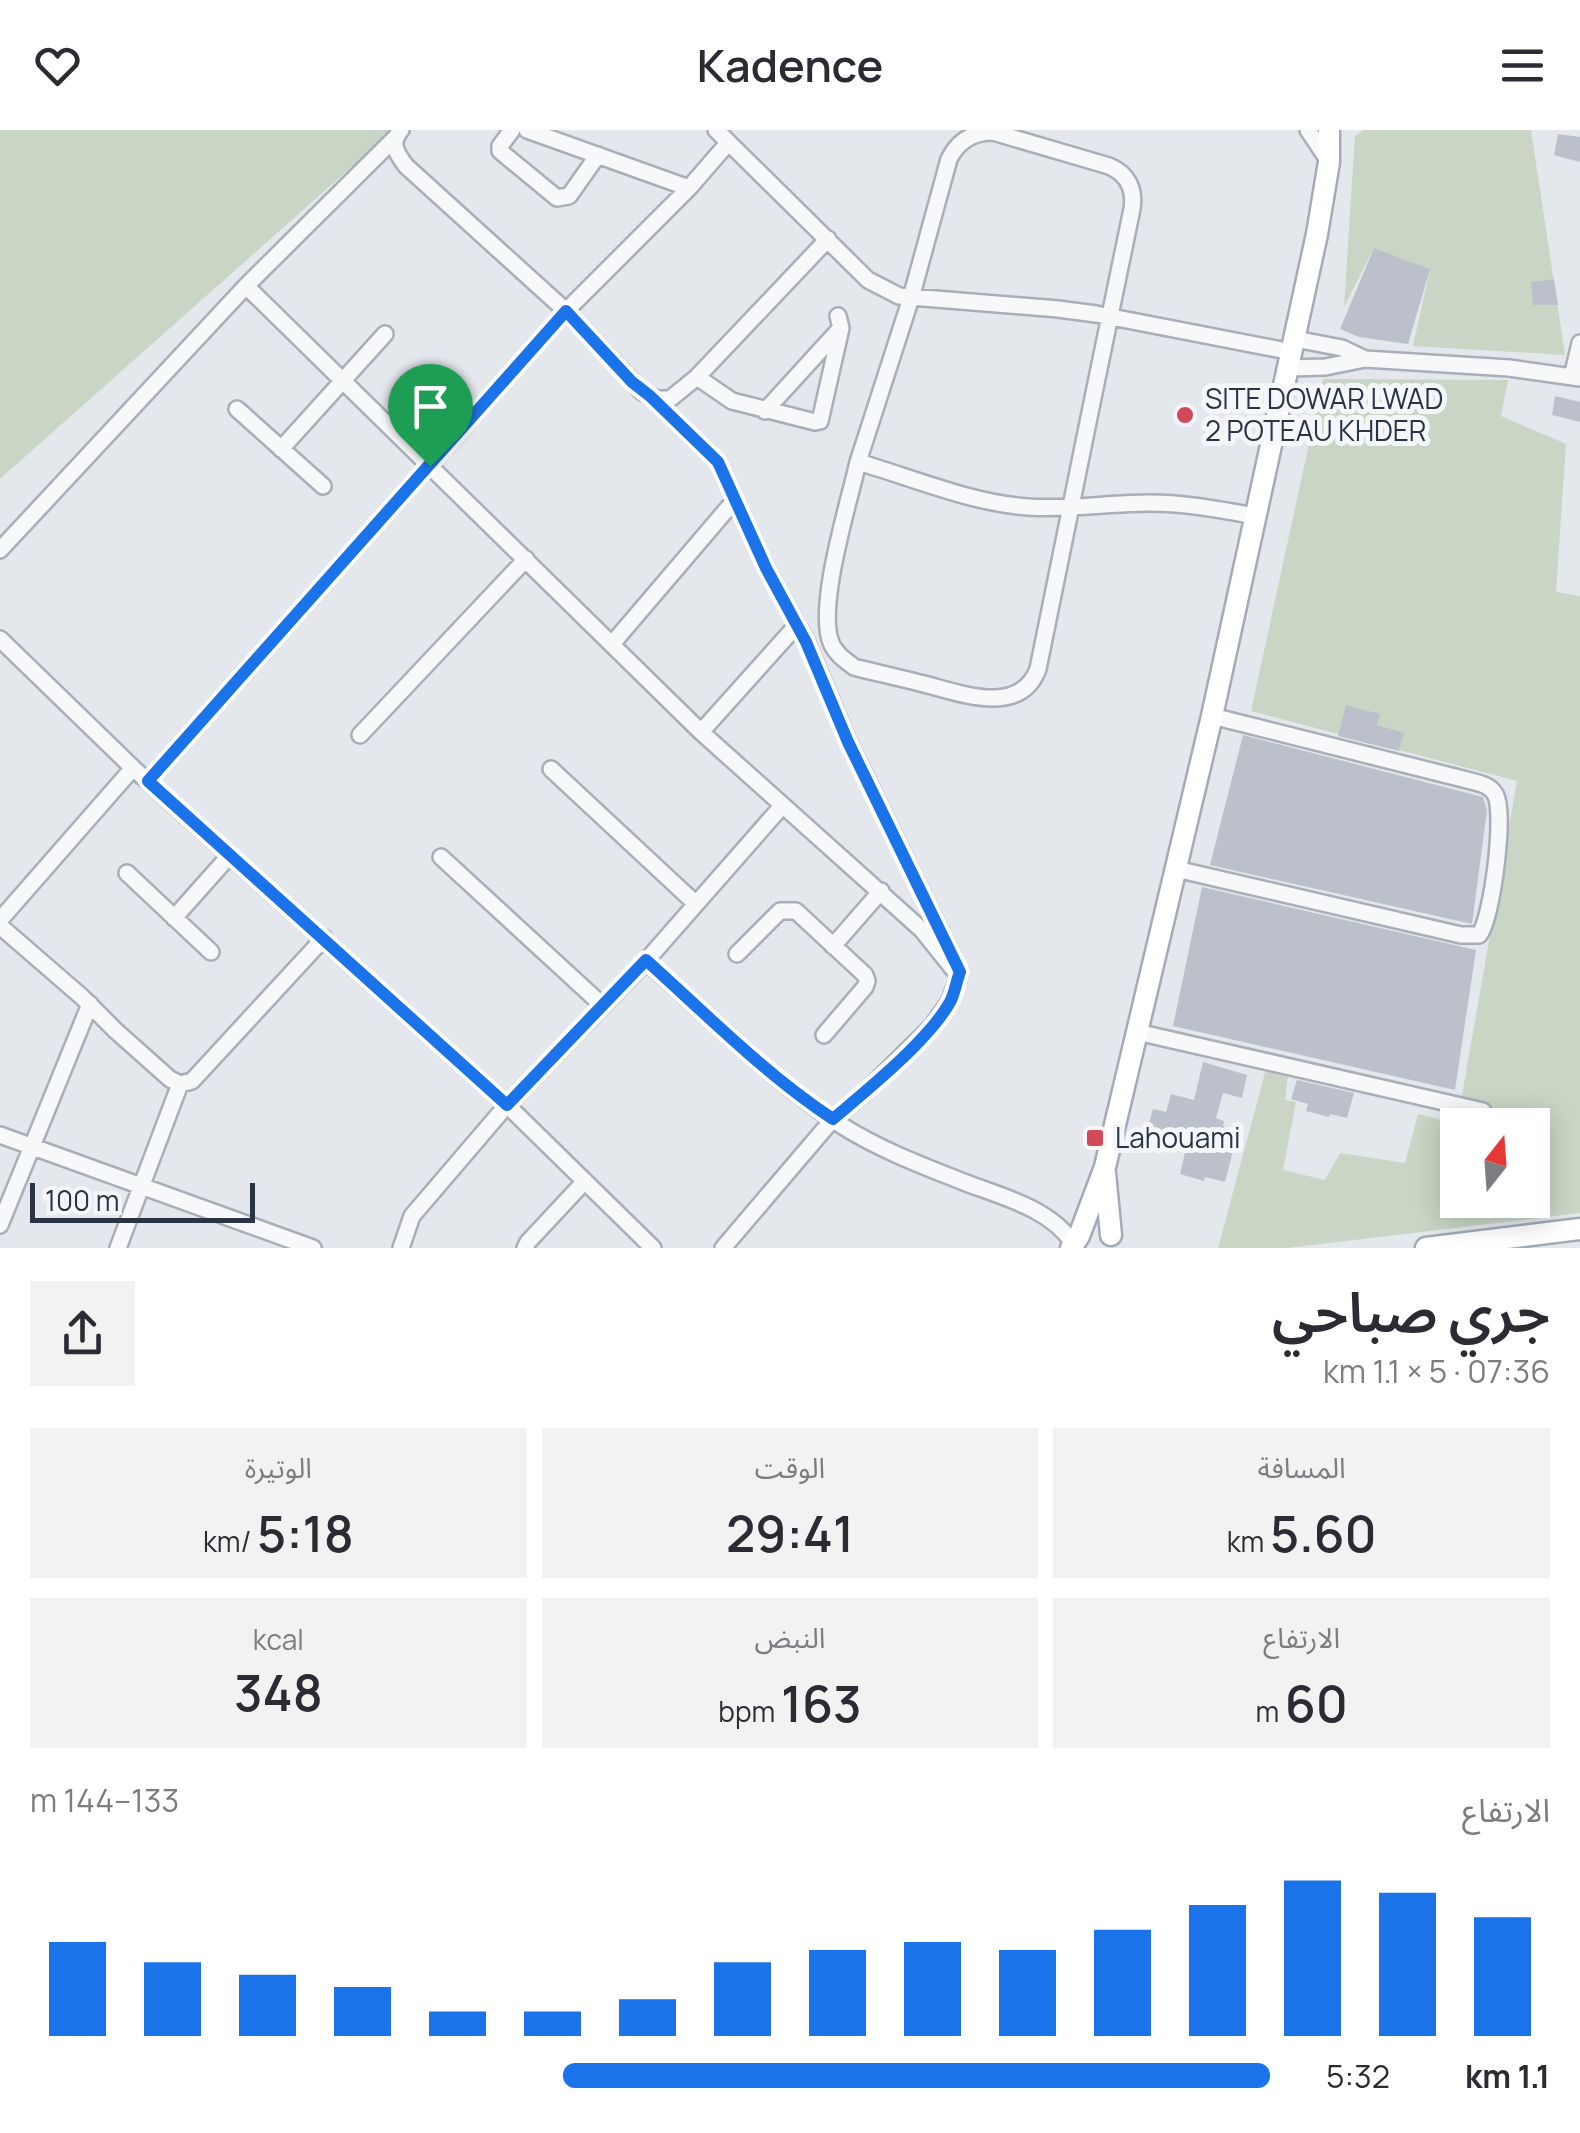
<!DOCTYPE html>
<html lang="ar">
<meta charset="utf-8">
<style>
body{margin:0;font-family:Manrope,"Noto Sans Arabic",sans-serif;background:#f2f2f3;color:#2b2b33;direction:rtl;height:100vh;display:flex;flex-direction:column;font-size:38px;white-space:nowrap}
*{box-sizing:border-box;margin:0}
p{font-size:32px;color:#7c7c81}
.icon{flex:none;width:55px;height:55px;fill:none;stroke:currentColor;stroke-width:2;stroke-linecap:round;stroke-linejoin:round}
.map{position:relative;height:1118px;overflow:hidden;direction:ltr}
.details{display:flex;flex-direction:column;background:#fff;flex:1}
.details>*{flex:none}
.needle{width:65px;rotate:17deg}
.buttons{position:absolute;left:1440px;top:978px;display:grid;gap:20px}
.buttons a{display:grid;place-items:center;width:110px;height:110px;border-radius:0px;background:#fff;box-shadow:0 5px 25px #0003;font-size:50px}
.scale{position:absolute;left:30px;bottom:25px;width:225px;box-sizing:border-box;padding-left:10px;border:5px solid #2b3445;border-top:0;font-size:28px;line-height:35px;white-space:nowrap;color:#2b3445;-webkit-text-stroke:8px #f4f6f9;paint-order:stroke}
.pin{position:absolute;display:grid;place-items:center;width:85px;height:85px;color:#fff;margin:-102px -42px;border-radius:50% 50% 50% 0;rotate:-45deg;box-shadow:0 0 10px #0007}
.pin .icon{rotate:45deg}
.round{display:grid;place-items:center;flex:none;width:105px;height:105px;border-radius:0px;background:#f2f2f3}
.overview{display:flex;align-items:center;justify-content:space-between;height:170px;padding:0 30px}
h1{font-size:55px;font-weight:600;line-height:75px}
.stats{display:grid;grid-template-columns:repeat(3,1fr);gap:15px;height:170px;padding:10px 30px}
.stats div{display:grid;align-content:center;border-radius:0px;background:#f2f2f3;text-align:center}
.stats b{font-size:50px;font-weight:600}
.stats small{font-size:28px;font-weight:400}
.stats p{font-size:28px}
.chart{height:280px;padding:20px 30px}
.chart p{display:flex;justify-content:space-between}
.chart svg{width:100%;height:180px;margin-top:10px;stroke:#1a73e8;stroke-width:6}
ul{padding:0 30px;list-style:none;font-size:32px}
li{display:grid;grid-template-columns:160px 120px 1fr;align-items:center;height:75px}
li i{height:25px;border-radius:12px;background:#1a73e8}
header{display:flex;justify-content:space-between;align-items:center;height:130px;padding:0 30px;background:#fff;font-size:45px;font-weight:600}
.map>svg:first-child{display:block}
.green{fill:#c9d6c5;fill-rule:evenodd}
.building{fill:#bbc0ca}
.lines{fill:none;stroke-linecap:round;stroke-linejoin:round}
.minor-casing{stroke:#a9aeb7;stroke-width:20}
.major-casing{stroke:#a3abb8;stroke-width:25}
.minor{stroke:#f7f8fa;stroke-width:15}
.major{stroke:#fff;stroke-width:20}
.route-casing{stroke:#fff;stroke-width:20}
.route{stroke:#1a73e8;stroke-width:12}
.poi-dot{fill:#d1495b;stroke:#f4f6f9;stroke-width:4}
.labels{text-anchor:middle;stroke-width:10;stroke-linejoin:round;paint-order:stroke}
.poi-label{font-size:28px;fill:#2b3445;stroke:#f4f6f9;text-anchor:start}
</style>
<header><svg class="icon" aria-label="menu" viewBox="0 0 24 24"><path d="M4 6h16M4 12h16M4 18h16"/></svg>Kadence<svg class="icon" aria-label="heart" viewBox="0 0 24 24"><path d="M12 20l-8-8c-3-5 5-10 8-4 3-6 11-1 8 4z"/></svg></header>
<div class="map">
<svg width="1580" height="1118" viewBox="0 0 1580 1118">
<rect width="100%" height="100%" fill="#e4e7ec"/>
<path class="green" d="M 0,0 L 393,0 L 0,349 Z
M 1363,0 L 1531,0 L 1565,225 L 1413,216 L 1430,139 L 1374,118 L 1344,177 L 1355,6 Z
M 1323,249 L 1508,250 L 1501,286 L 1566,314 L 1556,462 L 1580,466 L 1580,1083 L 1287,1118 L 1218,1118 L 1266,939 L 1289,937 L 1285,970 L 1296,972 L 1283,1040 L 1325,1050 L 1340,1023 L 1405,1033 L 1418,984 L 1457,994 L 1517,651 L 1251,581 ZM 1458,995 L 1532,995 L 1532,1070 L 1458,1070 Z"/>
<path class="building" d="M 1558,4 L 1580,7 L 1580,32 L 1554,25 Z
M 1374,118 L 1430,139 L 1408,214 L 1359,207 L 1340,199 Z
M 1554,149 L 1558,175 L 1533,175 L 1531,152 Z
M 1555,266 L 1580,272 L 1580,292 L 1552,285 Z
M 1346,575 L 1380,584 L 1377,595 L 1404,603 L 1399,621 L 1338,606 Z
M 1243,605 L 1483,667 L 1487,680 L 1472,794 L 1210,735 Z
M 1202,757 L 1476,820 L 1455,960 L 1173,896 Z
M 1203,932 L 1247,945 L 1242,968 L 1223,963 L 1216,988 L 1224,991 L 1223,996 L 1238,1001 L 1225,1052 L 1205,1047 L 1204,1051 L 1180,1044 L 1188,1010 L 1147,1000 L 1153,979 L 1166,982 L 1171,964 L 1194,970 Z
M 1297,950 L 1354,963 L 1347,988 L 1330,984 L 1329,987 L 1306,981 L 1308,974 L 1291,969 Z"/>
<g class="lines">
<defs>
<path id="minor" d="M 401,0 C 389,13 397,24 406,36 L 566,181 L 642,262 L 657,269 L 670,269 L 697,247 L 828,109
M 512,0 L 500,16 L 500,21 L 557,68 L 569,66 L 598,25
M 527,0 L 689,58
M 716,0 L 868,150 L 899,166 L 1058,179 L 1096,184 L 1292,222
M 1308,0 L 1328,30
M 246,156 L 701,602 L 922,800 L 954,840 L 960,842 L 950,871 L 932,896 L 863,964 L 833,989 L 723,1118
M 1295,209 L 1342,218 L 1365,229
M 1289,238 L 1325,237 L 1365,229 L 1509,238 L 1580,248
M 697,247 L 732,271 L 815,292 L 820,291 L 841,198 L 838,186
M 1572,247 L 1580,213
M 650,266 L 718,332 L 766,438 L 807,513 L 848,611 L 952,825
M 237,279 L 323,356
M 765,281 L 838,201
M 281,319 L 385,204
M 858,332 C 849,373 815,480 832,515 C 837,525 845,530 854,537 C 877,543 901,548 924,554 C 960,563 1020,587 1038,539 C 1069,386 1100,232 1132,79 C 1135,59 1128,44 1109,36 L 993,2 C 972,2 958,11 949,29 L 911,168 L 858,332 C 913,348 971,373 1028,377 C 1069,380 1109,373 1150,373 C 1186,373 1221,380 1256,386
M 0,420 L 246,156 L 396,7
M 0,509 L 133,638 L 507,975 L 653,1118
M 612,514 L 734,371
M 701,602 L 797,495
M 360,605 L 526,429
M 551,639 L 696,774
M 148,651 L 566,181 L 689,58 L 728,13
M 441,727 L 602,875
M 1176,739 L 1461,805 L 1479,805 C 1492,790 1506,682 1495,664 C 1489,654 1477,653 1467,650 L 1212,586
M 127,743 L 211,822
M 174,788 L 230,725
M 0,790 L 133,638
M 0,796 L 82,867 L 116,901 L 170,949 L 180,954 L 192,951 L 324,808
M 833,816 L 881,761
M 737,824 L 780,781 L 796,781 L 865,845 L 867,851 L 865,857 L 824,905
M 646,831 C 710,887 772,951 844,997 C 881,1020 921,1035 961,1051 C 999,1066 1049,1077 1073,1113
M 1137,902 L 1483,981
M 0,1005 L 313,1118
M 0,1095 L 90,874
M 118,1118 L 180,954
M 401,1118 L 412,1086 L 507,975 L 646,831 L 782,676
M 525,1118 L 528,1112 L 585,1051"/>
<path id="major" d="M 1105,1043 L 1111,1105
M 1071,1118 L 1079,1106 L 1105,1037 L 1212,586 L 1317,104 L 1329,32 L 1329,0
M 1426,1118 L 1580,1099"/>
</defs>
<use href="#minor" class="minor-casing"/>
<use href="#major" class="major-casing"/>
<use href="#minor" class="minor"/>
<use href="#major" class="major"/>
</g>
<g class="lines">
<defs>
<path id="route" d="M 566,181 L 632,252 L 650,266 L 718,332 L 766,438 L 806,512 L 848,612 L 960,842 C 956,852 955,863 950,872 C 929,910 867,960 833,989 C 765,944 706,884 646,830 L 507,975 L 148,651 Z"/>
</defs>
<use href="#route" class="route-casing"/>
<use href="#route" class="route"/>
</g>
<g class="poi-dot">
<circle cx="1185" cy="285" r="10"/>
<rect x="1085" y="998" width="20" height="20" rx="5"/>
</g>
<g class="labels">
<g class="poi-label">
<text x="1205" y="279">SITE DOWAR LWAD<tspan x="1205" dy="32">2 POTEAU KHDER</tspan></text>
<text x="1115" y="1018">Lahouami</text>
</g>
</g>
</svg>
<div class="buttons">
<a><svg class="needle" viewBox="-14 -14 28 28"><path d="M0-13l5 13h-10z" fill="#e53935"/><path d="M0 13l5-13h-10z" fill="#7c7c81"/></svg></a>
</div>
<div class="scale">100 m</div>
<div class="pin" style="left:430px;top:336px;background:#1e9e55"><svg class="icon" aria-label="arrive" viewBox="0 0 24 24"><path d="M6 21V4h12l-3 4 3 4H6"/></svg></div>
</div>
<section class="details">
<div class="overview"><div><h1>جري صباحي</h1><p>07:36 · 5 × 1.1 km</p></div><a class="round"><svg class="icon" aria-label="share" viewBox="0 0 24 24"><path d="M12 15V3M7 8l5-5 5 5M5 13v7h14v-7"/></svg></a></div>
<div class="stats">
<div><p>المسافة</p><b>5.60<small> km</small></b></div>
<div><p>الوقت</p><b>29:41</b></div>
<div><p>الوتيرة</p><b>5:18<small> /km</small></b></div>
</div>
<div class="stats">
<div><p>الارتفاع</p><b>60<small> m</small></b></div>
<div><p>النبض</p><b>163<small> bpm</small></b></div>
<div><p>kcal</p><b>348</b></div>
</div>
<div class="chart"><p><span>الارتفاع</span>133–144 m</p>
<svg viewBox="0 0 160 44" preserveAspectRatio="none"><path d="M5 44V21M15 44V26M25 44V29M35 44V32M45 44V38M55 44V38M65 44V35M75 44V26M85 44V23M95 44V21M105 44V23M115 44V18M125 44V12M135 44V6M145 44V9M155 44V15"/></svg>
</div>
<ul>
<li><b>1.1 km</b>5:32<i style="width:57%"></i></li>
</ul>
</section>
